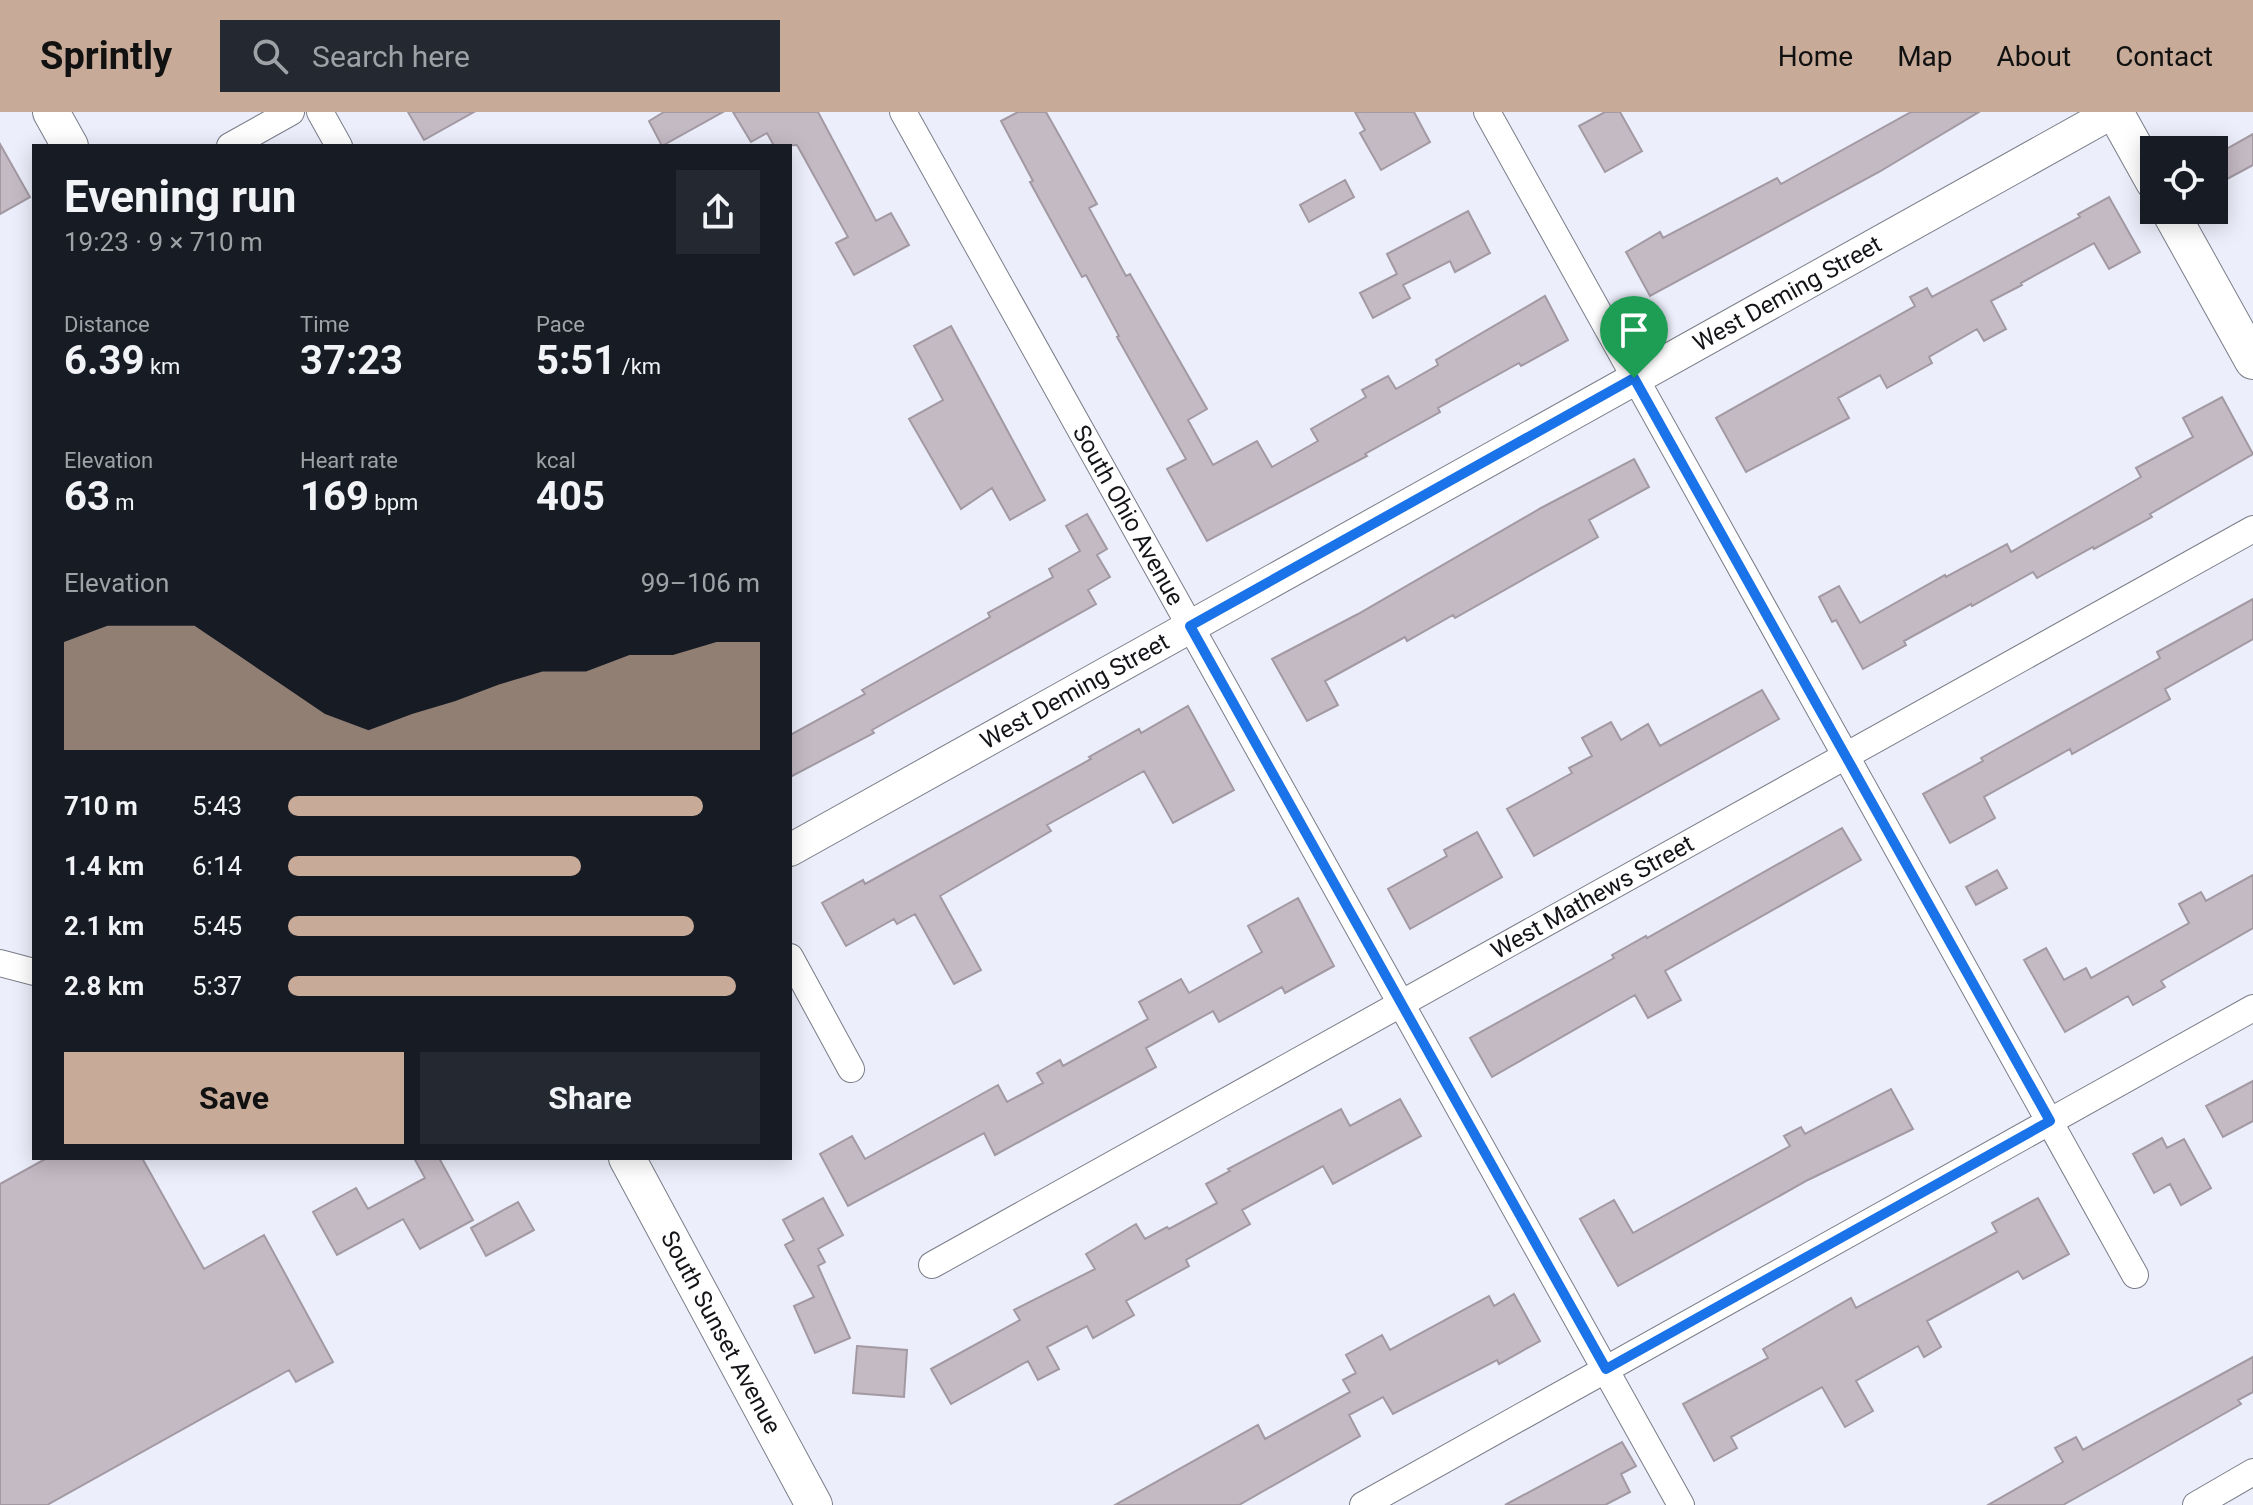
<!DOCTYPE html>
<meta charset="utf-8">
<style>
body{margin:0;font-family:Roboto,sans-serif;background:#242831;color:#f1f3f6;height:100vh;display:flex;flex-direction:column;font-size:30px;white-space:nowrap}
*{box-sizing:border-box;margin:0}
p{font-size:26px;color:#9ea1a6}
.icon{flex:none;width:44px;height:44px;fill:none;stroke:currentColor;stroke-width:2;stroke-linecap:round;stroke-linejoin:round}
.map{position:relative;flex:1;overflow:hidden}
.panel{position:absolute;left:32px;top:32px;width:760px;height:1016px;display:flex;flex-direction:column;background:#171b24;border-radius:0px;box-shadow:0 4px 20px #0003}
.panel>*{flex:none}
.controls{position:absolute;left:2140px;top:24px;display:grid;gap:16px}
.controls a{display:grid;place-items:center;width:88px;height:88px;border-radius:0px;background:#171b24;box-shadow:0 4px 20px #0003;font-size:40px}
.pin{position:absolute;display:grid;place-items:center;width:68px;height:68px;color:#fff;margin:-82px -34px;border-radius:50% 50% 50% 0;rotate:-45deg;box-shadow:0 0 8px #0007}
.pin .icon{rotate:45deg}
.round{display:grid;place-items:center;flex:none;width:84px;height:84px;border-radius:0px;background:#242831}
.summary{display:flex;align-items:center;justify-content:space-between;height:136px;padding:0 32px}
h1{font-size:44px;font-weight:700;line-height:60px}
.metrics{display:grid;grid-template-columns:repeat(3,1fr);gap:12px;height:136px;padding:8px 32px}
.metrics div{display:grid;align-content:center}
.metrics b{font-size:40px;font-weight:700}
.metrics small{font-size:22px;font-weight:400}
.metrics p{font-size:22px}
.chart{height:224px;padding:16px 32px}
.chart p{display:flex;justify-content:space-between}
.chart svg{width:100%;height:144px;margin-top:8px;fill:#c7aa97;opacity:.7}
.cta{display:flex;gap:16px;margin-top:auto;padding:16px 32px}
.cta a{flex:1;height:92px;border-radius:0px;background:#c7aa97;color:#111;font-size:32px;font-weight:700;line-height:92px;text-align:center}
.cta a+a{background:#242831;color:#f1f3f6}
ul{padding:0 32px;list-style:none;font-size:26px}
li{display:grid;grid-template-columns:128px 96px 1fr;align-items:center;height:60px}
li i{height:20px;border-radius:10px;background:#c7aa97}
header{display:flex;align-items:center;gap:48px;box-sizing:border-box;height:112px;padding:0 40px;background:#c7aa97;color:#111}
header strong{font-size:38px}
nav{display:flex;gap:44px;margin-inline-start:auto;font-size:28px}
.search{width:560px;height:72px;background:#242831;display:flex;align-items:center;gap:20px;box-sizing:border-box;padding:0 28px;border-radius:0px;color:#9ea1a6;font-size:30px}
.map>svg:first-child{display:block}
.building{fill:#c4bac4;stroke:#a299a2;stroke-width:2}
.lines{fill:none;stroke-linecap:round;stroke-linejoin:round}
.minor-casing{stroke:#7a7d88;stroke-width:28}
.tertiary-casing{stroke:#7a7d88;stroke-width:34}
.secondary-casing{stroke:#7a7d88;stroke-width:38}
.minor{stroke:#fff;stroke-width:26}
.tertiary{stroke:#fff;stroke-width:32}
.secondary{stroke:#fff;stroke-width:36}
.route-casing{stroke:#fff;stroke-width:16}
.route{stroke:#1a73e8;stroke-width:10}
.labels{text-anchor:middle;stroke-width:8;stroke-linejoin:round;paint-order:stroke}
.street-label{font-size:24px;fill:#131418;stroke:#fff}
</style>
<header>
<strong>Sprintly</strong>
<div class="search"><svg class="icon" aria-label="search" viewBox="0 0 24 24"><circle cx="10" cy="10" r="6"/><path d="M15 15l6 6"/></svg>Search here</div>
<nav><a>Home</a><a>Map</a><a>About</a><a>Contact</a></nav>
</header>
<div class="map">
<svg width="2253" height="1393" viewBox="0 0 2253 1393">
<rect width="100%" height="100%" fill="#eceffb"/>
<path class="building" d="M 408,0 L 474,0 L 424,28 Z
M 664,0 L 723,0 L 662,34 L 649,9 Z
M 733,0 L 818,0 L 876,109 L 891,101 L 909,133 L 854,163 L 836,131 L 848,125 L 797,33 L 774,34 L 767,21 L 751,30 Z
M 1018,0 L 1046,0 L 1068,39 L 1097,92 L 1089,96 L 1126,164 L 1130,162 L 1207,297 L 1188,308 L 1213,353 L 1257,329 L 1272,355 L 1318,329 L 1311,317 L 1366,285 L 1362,278 L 1388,264 L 1396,277 L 1438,253 L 1436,248 L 1545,184 L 1568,228 L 1521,254 L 1519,251 L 1438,296 L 1440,300 L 1365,342 L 1367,344 L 1207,429 L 1167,357 L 1186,347 L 1117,225 L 1119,224 L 1086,163 L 1082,165 L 1030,70 L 1033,69 L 1001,9 Z
M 1355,0 L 1414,0 L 1430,30 L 1381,58 L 1360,21 L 1365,18 Z
M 1605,0 L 1620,0 L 1642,39 L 1605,60 L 1579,14 Z
M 1911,0 L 1979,0 L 1879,60 L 1650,184 L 1626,140 L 1660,120 L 1663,126 L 1777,66 L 1781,72 Z
M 2253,22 L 2253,53 L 2214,74 L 2214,44 Z
M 0,32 L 30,85 L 0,102 Z
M 1345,68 L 1354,85 L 1309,110 L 1300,93 Z
M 2109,85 L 2140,140 L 2109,157 L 2094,131 L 2021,171 L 2022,173 L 1991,189 L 2006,217 L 1984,229 L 1977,217 L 1929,245 L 1932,251 L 1887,276 L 1880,263 L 1838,286 L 1849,306 L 1746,360 L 1716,306 L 1915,194 L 1910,185 L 1927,176 L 1932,185 L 2080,105 L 2078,102 Z
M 1468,99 L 1490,141 L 1455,160 L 1450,149 L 1403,173 L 1410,186 L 1373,206 L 1360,181 L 1397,162 L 1387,142 Z
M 951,214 L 1045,388 L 1010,408 L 992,376 L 961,397 L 909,307 L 943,288 L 914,234 Z
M 2222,285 L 2253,342 L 2150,402 L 2152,405 L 2094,437 L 2093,435 L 2037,466 L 2033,460 L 1972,494 L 1971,492 L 1904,529 L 1906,533 L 1863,557 L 1836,508 L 1832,510 L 1819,485 L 1839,474 L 1860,511 L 1945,463 L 1946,465 L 2007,432 L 2011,440 L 2141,365 L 2136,356 L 2193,325 L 2183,306 Z
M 1634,347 L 1649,375 L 1589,408 L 1598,425 L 1455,506 L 1453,503 L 1407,529 L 1405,525 L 1325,569 L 1338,593 L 1307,609 L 1272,547 L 1358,502 L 1541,396 Z
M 1087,402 L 1107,437 L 1097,443 L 1110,465 L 1088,478 L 1096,492 L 872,618 L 874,621 L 790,665 L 790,623 L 865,582 L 862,578 L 990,505 L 988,501 L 1053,465 L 1049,457 L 1080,439 L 1066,414 Z
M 2253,487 L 2253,527 L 2165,577 L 2170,587 L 2072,642 L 2070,637 L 1984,685 L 1995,706 L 1950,731 L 1923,682 L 1983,649 L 1981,646 L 2160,546 L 2157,540 Z
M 1762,578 L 1779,607 L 1534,744 L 1507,697 L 1572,661 L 1569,656 L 1592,644 L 1582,626 L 1611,610 L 1621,628 L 1648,612 L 1660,634 Z
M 1188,594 L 1234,678 L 1173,711 L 1144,659 L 1047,713 L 1051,719 L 940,784 L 981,858 L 954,872 L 915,802 L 897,812 L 894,807 L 846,834 L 822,791 L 863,768 L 865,772 L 1091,647 L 1089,645 L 1139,617 L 1141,621 Z
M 1842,716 L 1861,748 L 1665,859 L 1681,888 L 1648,906 L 1635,883 L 1492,965 L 1470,926 L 1614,846 L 1612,843 L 1646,824 L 1647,826 Z
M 1477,720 L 1502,765 L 1410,817 L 1388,777 L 1447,744 L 1444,738 Z
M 1997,758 L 2007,776 L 1976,793 L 1966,775 Z
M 2253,763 L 2253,816 L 2161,869 L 2165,875 L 2133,893 L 2128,884 L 2065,920 L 2024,848 L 2046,836 L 2064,868 L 2086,856 L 2091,866 L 2189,811 L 2179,792 L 2201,780 L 2206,789 Z
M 1298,786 L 1334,854 L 1285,881 L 1282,875 L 1219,910 L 1213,899 L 1146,936 L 1156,955 L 995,1043 L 984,1021 L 848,1094 L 820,1042 L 852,1024 L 865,1047 L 998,973 L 1007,990 L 1043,971 L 1037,961 L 1060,948 L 1063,954 L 1148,907 L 1139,890 L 1181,867 L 1189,881 L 1262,840 L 1248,814 Z
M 2253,969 L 2253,1009 L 2223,1025 L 2206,994 Z
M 1891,977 L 1913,1017 L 1808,1068 L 1618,1174 L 1580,1107 L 1614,1088 L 1633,1121 L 1790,1034 L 1784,1024 L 1801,1015 L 1805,1022 Z
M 1400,987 L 1421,1024 L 1333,1072 L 1323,1054 L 1242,1098 L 1250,1112 L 1186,1148 L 1189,1154 L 1126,1189 L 1134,1203 L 1093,1226 L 1087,1214 L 1047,1235 L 1059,1257 L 1038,1268 L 1028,1249 L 951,1292 L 931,1257 L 1020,1208 L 1014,1198 L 1095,1157 L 1086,1142 L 1136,1112 L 1145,1127 L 1167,1115 L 1169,1117 L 1217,1091 L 1206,1072 L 1230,1059 L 1228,1057 L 1341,997 L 1350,1014 Z
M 2162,1026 L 2167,1036 L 2184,1027 L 2211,1076 L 2181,1093 L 2170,1072 L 2154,1081 L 2133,1042 Z
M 47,1046 L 142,1046 L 204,1157 L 264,1123 L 333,1250 L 296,1270 L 289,1258 L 47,1393 L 0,1393 L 0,1072 Z
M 414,1046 L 439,1046 L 473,1108 L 420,1137 L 403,1107 L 337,1143 L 313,1100 L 356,1076 L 368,1097 L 425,1066 Z
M 823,1086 L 843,1123 L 818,1137 L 825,1150 L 818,1154 L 850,1226 L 815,1241 L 794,1194 L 814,1185 L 785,1133 L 794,1128 L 783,1108 Z
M 2038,1086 L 2069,1142 L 2023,1167 L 2018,1159 L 1927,1209 L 1941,1235 L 1924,1245 L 1918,1234 L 1856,1269 L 1873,1299 L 1845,1315 L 1822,1275 L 1731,1325 L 1737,1336 L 1714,1349 L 1683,1292 L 1768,1246 L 1763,1237 L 1851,1186 L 1856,1196 L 1997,1120 L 1992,1111 Z
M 518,1090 L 534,1118 L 486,1144 L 471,1116 Z
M 1514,1182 L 1540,1229 L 1499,1252 L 1497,1248 L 1393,1302 L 1383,1285 L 1349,1303 L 1360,1324 L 1239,1393 L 1115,1393 L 1258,1313 L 1265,1327 L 1350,1280 L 1343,1268 L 1356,1261 L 1346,1243 L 1382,1223 L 1390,1238 L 1489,1184 L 1494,1194 Z
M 857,1234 L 907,1238 L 904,1285 L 853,1281 Z
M 2253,1245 L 2253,1280 L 2238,1288 L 2241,1292 L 2115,1364 L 2063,1393 L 1988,1393 L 2063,1350 L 2055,1336 L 2076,1325 L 2083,1338 Z
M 1622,1330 L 1636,1354 L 1621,1362 L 1630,1380 L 1605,1393 L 1505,1393 Z"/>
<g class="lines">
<defs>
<g id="minor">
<path d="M 320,0 L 339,34"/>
<path id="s1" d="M 903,0 L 1681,1393"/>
<path d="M 1487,0 L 2135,1163"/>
<path d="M 230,34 L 291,0"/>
<path d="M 790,845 L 851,957"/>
<path d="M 0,851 L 34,860"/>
<path id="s2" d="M 932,1153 L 2253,417"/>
<path d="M 1363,1393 L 2253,896"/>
<path d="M 2196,1393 L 2253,1360"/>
</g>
<g id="tertiary">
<path id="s3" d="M 790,738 L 2113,0"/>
</g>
<g id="secondary">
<path d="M 51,0 L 70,34"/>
<path d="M 2115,0 L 2154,70"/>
<path d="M 2169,98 L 2253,249"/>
<path id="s4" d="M 627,1046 L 814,1393"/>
</g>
</defs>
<use href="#minor" class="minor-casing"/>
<use href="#tertiary" class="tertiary-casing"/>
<use href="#secondary" class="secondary-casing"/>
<use href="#minor" class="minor"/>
<use href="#tertiary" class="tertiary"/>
<use href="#secondary" class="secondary"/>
</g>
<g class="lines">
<defs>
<path id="route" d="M 1634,266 L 2050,1009 L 1606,1257 L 1190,514 Z"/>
</defs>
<use href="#route" class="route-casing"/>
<use href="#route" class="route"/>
</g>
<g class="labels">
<g class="street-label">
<text dy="8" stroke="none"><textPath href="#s3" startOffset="1142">West Deming Street</textPath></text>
<text dy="8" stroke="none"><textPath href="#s1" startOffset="462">South Ohio Avenue</textPath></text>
<text dy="8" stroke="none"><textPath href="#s3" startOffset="326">West Deming Street</textPath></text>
<text dy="8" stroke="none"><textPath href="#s2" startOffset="756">West Mathews Street</textPath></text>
<text dy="8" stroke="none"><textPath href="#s4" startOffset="198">South Sunset Avenue</textPath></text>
</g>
</g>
</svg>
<div class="controls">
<a><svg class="icon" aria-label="locate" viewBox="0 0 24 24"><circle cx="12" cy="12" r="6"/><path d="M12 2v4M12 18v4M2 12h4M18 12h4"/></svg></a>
</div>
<div class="pin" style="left:1634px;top:266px;background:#1e9e55"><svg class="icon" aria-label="arrive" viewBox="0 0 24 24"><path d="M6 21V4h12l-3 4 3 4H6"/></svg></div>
<section class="panel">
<div class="summary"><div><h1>Evening run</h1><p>19:23 · 9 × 710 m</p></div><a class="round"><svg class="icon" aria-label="share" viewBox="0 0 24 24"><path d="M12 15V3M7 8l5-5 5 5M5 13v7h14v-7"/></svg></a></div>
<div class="metrics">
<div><p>Distance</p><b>6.39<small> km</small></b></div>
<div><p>Time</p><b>37:23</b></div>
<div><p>Pace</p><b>5:51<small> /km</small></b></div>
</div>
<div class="metrics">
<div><p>Elevation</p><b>63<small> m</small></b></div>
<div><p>Heart rate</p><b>169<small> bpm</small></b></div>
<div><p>kcal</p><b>405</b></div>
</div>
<div class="chart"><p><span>Elevation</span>99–106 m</p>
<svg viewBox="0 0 160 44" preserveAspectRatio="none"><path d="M0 44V11L10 6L20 6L30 6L40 15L50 24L60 33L70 38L80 33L90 29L100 24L110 20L120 20L130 15L140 15L150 11L160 11V44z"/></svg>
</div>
<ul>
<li><b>710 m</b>5:43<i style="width:88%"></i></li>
<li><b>1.4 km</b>6:14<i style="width:62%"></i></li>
<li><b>2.1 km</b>5:45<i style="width:86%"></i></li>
<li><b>2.8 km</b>5:37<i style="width:95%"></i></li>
</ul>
<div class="cta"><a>Save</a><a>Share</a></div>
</section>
</div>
